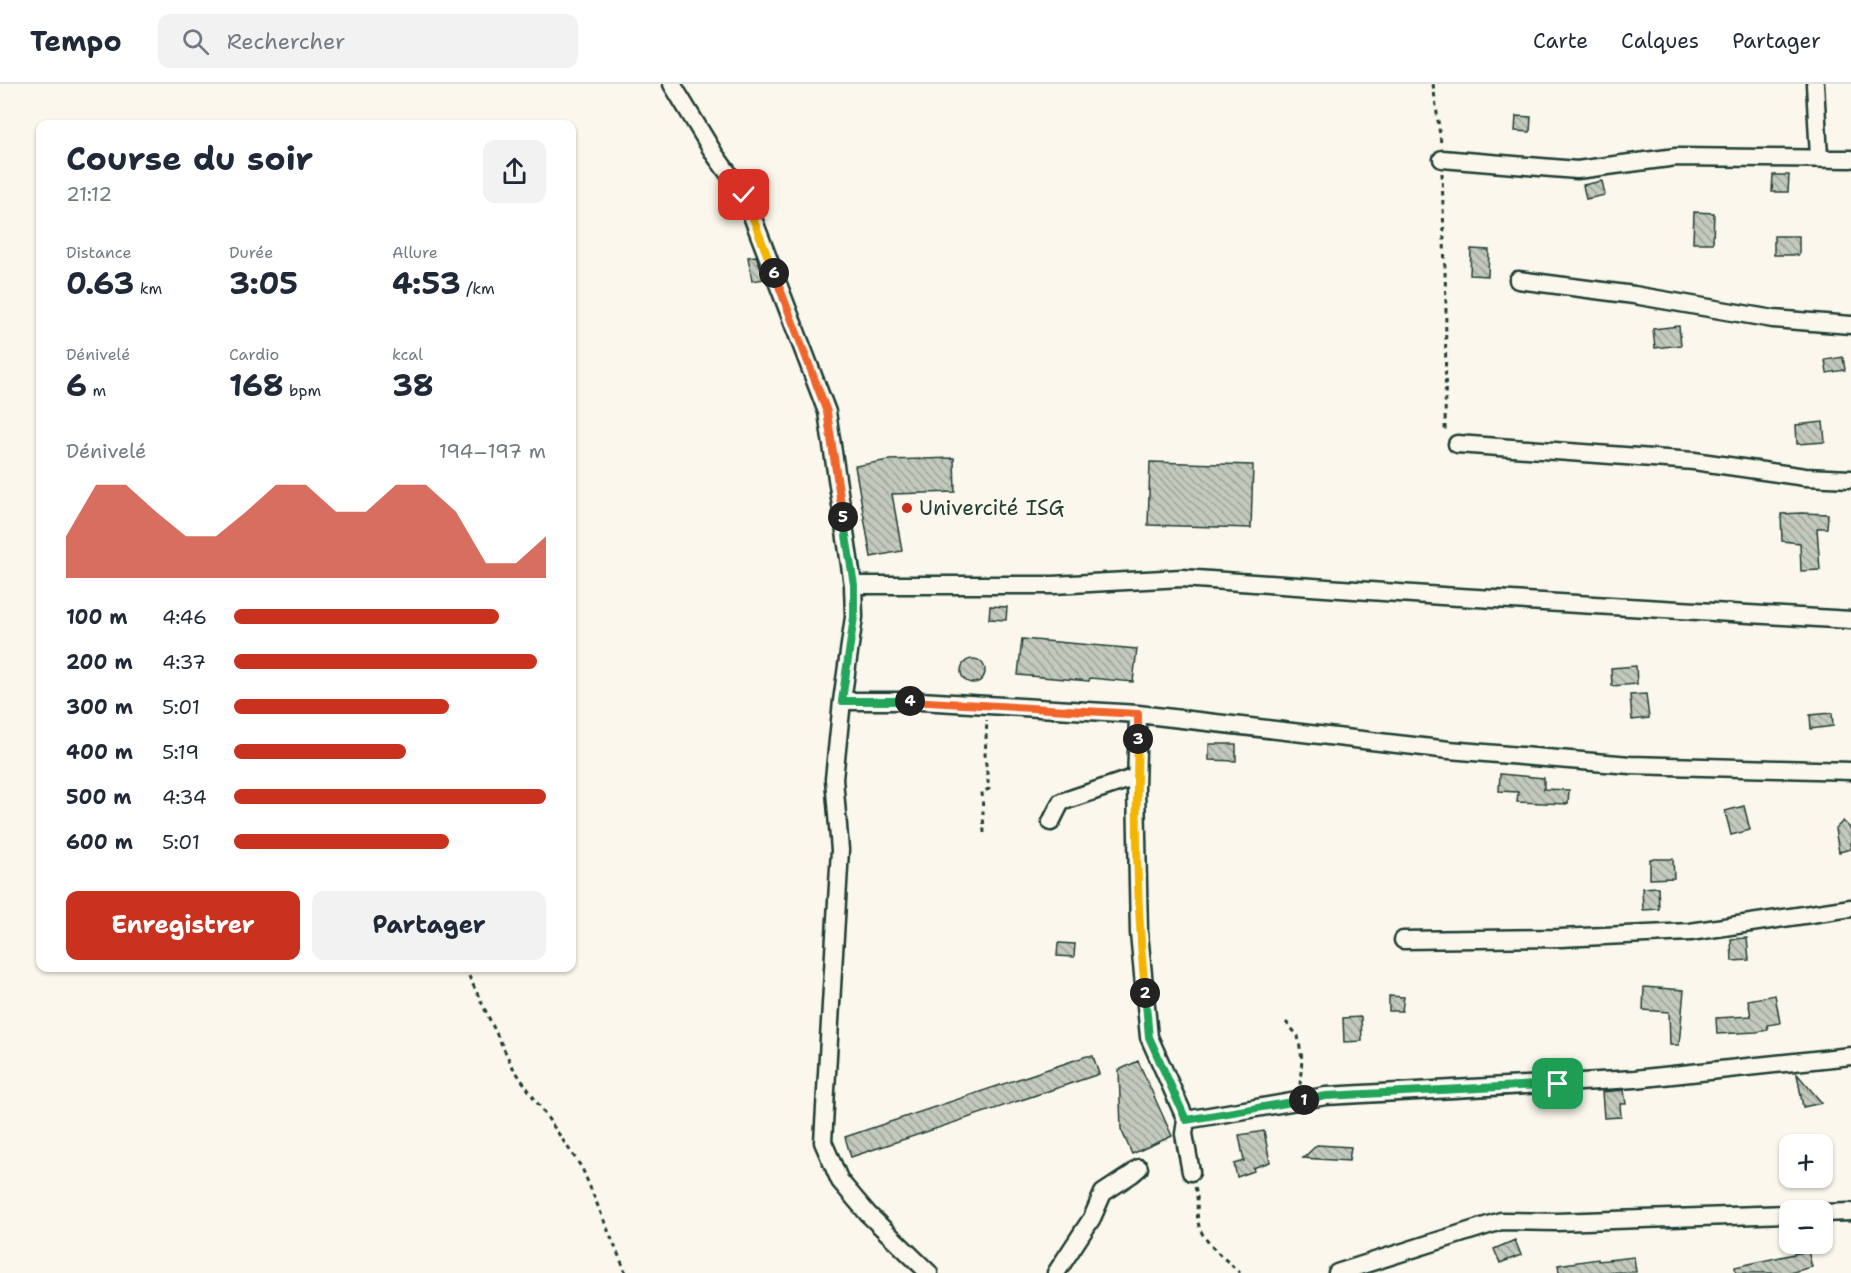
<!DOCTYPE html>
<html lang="fr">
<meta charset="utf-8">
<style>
body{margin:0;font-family:"Shantell Sans",sans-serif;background:#f2f2f3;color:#1f2937;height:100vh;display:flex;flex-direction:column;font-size:22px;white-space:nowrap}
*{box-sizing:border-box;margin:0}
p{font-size:20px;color:#747a83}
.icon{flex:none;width:33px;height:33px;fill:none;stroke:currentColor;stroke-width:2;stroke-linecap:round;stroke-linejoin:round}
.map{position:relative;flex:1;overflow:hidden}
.details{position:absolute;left:36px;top:36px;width:540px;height:852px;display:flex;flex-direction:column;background:#fff;border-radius:12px;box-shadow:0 2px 4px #0004}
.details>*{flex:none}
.tools{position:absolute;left:1779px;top:1050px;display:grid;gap:12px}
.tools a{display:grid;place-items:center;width:54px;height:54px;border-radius:12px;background:#fff;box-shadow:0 2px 4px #0004;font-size:30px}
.pin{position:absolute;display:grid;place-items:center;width:51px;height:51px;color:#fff;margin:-26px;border-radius:12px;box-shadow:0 3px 9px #0006}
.km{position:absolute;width:30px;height:30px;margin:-15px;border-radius:50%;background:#222;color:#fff;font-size:16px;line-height:30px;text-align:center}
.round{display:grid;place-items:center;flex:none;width:63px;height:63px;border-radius:12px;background:#f2f2f3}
.head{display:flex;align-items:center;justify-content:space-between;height:102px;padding:0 30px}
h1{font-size:33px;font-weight:700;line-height:45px}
.figures{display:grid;grid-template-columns:repeat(3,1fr);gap:9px;height:102px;padding:6px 30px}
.figures div{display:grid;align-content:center}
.figures b{font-size:30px;font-weight:700}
.figures small{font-size:16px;font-weight:400}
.figures p{font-size:16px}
.chart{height:168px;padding:12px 30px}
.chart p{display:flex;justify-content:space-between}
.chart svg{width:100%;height:108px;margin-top:6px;fill:#c8321e;opacity:.7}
.primary-button{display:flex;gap:12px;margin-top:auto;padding:12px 30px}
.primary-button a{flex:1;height:69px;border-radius:12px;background:#c8321e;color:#fff;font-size:24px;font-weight:700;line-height:69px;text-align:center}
.primary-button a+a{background:#f2f2f3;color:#1f2937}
ul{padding:0 30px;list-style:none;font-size:20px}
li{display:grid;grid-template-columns:96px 72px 1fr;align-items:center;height:45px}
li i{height:15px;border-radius:8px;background:#c8321e}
header{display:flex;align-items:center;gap:36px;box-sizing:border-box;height:84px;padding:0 30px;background:#fff;border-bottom:2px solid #e0e1e3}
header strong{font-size:28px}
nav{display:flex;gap:33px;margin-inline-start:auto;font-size:21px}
.search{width:420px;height:54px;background:#f2f2f3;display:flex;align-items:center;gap:15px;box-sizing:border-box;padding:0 21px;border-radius:12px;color:#747a83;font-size:22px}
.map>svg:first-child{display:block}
.building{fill:url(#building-back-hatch);stroke:#1f3d34;stroke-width:1.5}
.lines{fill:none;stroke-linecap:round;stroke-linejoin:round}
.minor-casing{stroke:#1f3d34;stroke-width:21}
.path{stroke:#1f3d34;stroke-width:3;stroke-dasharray:4.5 4.5;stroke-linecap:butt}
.minor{stroke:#fbf7ec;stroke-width:16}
.split-1-casing{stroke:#fff;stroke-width:12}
.split-2-casing{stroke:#fff;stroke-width:12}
.split-3-casing{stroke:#fff;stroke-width:12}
.split-4-casing{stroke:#fff;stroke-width:12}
.split-5-casing{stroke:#fff;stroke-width:12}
.split-6-casing{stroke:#fff;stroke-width:12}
.split-7-casing{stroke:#fff;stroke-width:12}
.split-1{stroke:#22a559;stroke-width:8}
.split-2{stroke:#22a559;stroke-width:8}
.split-3{stroke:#f5b400;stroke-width:8}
.split-4{stroke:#f0652b;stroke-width:8}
.split-5{stroke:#22a559;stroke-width:8}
.split-6{stroke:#f0652b;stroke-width:8}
.split-7{stroke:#f5b400;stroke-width:8}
.poi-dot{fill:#c8321e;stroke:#fbf7ec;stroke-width:2}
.labels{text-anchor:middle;stroke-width:6;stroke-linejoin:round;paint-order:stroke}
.poi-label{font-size:21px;fill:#1f3d34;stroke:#fbf7ec;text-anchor:start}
</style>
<header>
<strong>Tempo</strong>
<div class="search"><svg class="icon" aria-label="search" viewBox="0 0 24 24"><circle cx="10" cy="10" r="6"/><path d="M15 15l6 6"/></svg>Rechercher</div>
<nav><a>Carte</a><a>Calques</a><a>Partager</a></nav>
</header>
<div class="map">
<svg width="1851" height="1189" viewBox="0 0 1851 1189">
<defs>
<pattern id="building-back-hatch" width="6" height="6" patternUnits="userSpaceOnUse" patternTransform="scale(1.5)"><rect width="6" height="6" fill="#c4c9be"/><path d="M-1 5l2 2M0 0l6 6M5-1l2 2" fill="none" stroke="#9fa49b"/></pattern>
</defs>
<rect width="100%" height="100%" fill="#fbf7ec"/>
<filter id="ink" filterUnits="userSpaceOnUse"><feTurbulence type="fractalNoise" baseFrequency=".0167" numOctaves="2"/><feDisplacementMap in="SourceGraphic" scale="12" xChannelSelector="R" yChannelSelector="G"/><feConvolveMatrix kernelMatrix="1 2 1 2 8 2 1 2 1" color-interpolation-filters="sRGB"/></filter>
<g filter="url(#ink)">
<path class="building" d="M 1516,32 L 1531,33 L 1530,48 L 1515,47 Z
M 1773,91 L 1789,91 L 1788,108 L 1772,108 Z
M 1602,97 L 1605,111 L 1586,115 L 1583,101 Z
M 1694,128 L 1714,129 L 1713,159 L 1693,159 Z
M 1774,152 L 1799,152 L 1799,171 L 1774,171 Z
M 1471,165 L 1489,166 L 1488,192 L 1470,191 Z
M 756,172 L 765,195 L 752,197 L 748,173 Z
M 1679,242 L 1681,261 L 1655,264 L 1653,245 Z
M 1843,273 L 1845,286 L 1827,289 L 1825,276 Z
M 1823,338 L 1825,358 L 1797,360 L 1796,341 Z
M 954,374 L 955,408 L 892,410 L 902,467 L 871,473 L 855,382 L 889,376 Z
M 1150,378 L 1253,381 L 1251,444 L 1148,441 Z
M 1801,429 L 1828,430 L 1827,444 L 1817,444 L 1820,486 L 1801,487 L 1800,459 L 1782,457 L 1781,430 Z
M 990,522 L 1007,523 L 1006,536 L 989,535 Z
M 1022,555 L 1137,565 L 1133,598 L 1090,594 L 1089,597 L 1018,591 Z
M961 587a12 12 0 1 1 24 0a12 12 0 1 1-24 0Z
M 1636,582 L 1637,600 L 1612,602 L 1611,584 Z
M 1646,610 L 1649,634 L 1632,636 L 1630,611 Z
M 1832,629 L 1833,642 L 1811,645 L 1810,631 Z
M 1209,660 L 1236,660 L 1236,677 L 1209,676 Z
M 1500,690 L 1544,694 L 1544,705 L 1569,706 L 1568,720 L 1517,718 L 1518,708 L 1499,707 Z
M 1744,722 L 1750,746 L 1731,751 L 1725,727 Z
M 1843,737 L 1851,745 L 1851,765 L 1839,768 L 1835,745 Z
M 1650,775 L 1673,775 L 1674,794 L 1650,795 Z
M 1658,803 L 1659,825 L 1643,826 L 1642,804 Z
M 1747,854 L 1749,876 L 1732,877 L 1731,855 Z
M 1058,859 L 1075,860 L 1074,873 L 1057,872 Z
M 1644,903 L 1684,906 L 1679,961 L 1670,961 L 1669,928 L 1643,926 Z
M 1775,911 L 1780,939 L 1767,941 L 1768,946 L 1757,948 L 1717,950 L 1716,934 L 1751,932 L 1748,916 Z
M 1389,912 L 1404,913 L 1402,927 L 1389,927 Z
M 1361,933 L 1362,957 L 1344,958 L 1343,934 Z
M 1087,972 L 1093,972 L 1099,990 L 851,1073 L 845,1053 Z
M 1138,977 L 1172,1052 L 1132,1070 L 1121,1045 L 1119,986 Z
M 1797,990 L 1822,1019 L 1803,1023 Z
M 1624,1006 L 1626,1020 L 1620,1020 L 1621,1033 L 1604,1034 L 1602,1008 Z
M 1264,1047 L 1270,1078 L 1253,1084 L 1254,1087 L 1237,1093 L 1234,1080 L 1244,1077 L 1239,1051 Z
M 1317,1061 L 1351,1063 L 1349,1077 L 1303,1074 Z
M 1515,1156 L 1521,1171 L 1500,1179 L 1494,1165 Z
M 1808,1167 L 1812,1183 L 1789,1189 L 1736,1189 L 1735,1183 Z
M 1634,1173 L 1636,1188 L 1559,1189 L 1558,1181 L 1598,1175 L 1598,1177 Z"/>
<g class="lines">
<defs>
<path id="minor" d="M 672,0 L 715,71 L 744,111 L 827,328 L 853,501 L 854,533 L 842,617 L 834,695 L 840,766 L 823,1058 L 840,1097 L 868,1130 L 929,1189
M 1815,0 L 1819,73
M 1442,75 L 1577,86 L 1676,73 L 1851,75
M 1518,196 L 1634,211 L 1773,235 L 1851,241
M 1457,360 L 1694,377 L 1805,393 L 1851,395
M 853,501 L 1053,501 L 1182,494 L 1442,512 L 1851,536
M 842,617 L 920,617 L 1138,630 L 1449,666 L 1630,681 L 1851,687
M 1138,630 L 1136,703 L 1139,849 L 1149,953 L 1186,1036 L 1184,1050 L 1191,1088
M 1051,738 L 1061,718 L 1136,693
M 1403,856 L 1560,854 L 1690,848 L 1851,824
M 1186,1036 L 1326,1012 L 1635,995 L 1851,972
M 1822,1129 L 1851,1128
M 1056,1189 L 1092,1134 L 1103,1109 L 1132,1090 L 1139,1084
M 1337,1189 L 1501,1137 L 1556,1138 L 1790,1130"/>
</defs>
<use href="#minor" class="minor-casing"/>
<path class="path" d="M 1433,0 L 1441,59
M 1442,89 L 1446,220 L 1445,350
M 984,749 L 982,708 L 989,705 L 985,672 L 987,636
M 465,884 L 512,982 L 582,1084 L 626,1189
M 1286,938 L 1298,952 L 1302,975 L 1300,1001
M 1195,1103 C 1199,1114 1196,1125 1198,1137 C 1200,1157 1226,1175 1240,1189"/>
<use href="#minor" class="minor"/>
</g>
</g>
<g class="lines" filter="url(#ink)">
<defs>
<path id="split-1" d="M 1304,1016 L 1326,1012 L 1558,1000"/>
<path id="split-2" d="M 1145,909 L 1149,953 L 1186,1036 L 1304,1016"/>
<path id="split-3" d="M 1138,655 C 1135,740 1137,825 1145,909"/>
<path id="split-4" d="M 910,617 L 1138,630 L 1138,655"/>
<path id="split-5" d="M 843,433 L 854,501 L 854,533 L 842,617 L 910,617"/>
<path id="split-6" d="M 774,189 L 827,328 L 843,433"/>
<path id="split-7" d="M 744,111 L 774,189"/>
</defs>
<use href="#split-1" class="split-1-casing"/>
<use href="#split-2" class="split-2-casing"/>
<use href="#split-3" class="split-3-casing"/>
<use href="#split-4" class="split-4-casing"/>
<use href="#split-5" class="split-5-casing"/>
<use href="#split-6" class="split-6-casing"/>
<use href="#split-7" class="split-7-casing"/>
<use href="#split-1" class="split-1"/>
<use href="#split-2" class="split-2"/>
<use href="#split-3" class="split-3"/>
<use href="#split-4" class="split-4"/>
<use href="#split-5" class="split-5"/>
<use href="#split-6" class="split-6"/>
<use href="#split-7" class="split-7"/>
</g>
<circle class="poi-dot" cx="907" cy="424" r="6"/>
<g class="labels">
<g class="poi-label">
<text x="919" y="431">Univercité ISG</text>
</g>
</g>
</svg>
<div class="tools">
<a>+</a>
<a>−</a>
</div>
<div class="pin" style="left:1558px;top:1000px;background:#1e9e55"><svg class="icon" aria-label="arrive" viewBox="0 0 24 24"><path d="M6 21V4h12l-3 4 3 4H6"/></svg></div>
<div class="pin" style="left:744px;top:111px;background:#d93025"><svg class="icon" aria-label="check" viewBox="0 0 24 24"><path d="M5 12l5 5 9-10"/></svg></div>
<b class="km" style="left:1304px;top:1016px">1</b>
<b class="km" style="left:1145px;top:909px">2</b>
<b class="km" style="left:1138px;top:655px">3</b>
<b class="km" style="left:910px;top:617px">4</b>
<b class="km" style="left:843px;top:433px">5</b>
<b class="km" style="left:774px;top:189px">6</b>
<section class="details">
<div class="head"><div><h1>Course du soir</h1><p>21:12</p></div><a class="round"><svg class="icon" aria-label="share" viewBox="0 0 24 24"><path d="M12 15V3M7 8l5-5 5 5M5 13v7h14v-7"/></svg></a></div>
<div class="figures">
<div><p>Distance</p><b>0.63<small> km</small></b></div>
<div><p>Durée</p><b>3:05</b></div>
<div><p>Allure</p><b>4:53<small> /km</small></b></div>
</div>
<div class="figures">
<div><p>Dénivelé</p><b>6<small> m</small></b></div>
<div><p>Cardio</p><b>168<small> bpm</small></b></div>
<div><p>kcal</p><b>38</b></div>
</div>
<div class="chart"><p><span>Dénivelé</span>194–197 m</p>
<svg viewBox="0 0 160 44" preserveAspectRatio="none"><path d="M0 44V27L10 6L20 6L30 17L40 27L50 27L60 17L70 6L80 6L90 17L100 17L110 6L120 6L130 17L140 38L150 38L160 27V44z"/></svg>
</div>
<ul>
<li><b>100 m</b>4:46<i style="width:85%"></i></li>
<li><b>200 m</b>4:37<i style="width:97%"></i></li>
<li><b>300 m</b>5:01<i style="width:69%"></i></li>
<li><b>400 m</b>5:19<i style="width:55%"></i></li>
<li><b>500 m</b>4:34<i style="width:100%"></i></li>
<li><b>600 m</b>5:01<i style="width:69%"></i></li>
</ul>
<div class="primary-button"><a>Enregistrer</a><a>Partager</a></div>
</section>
</div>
